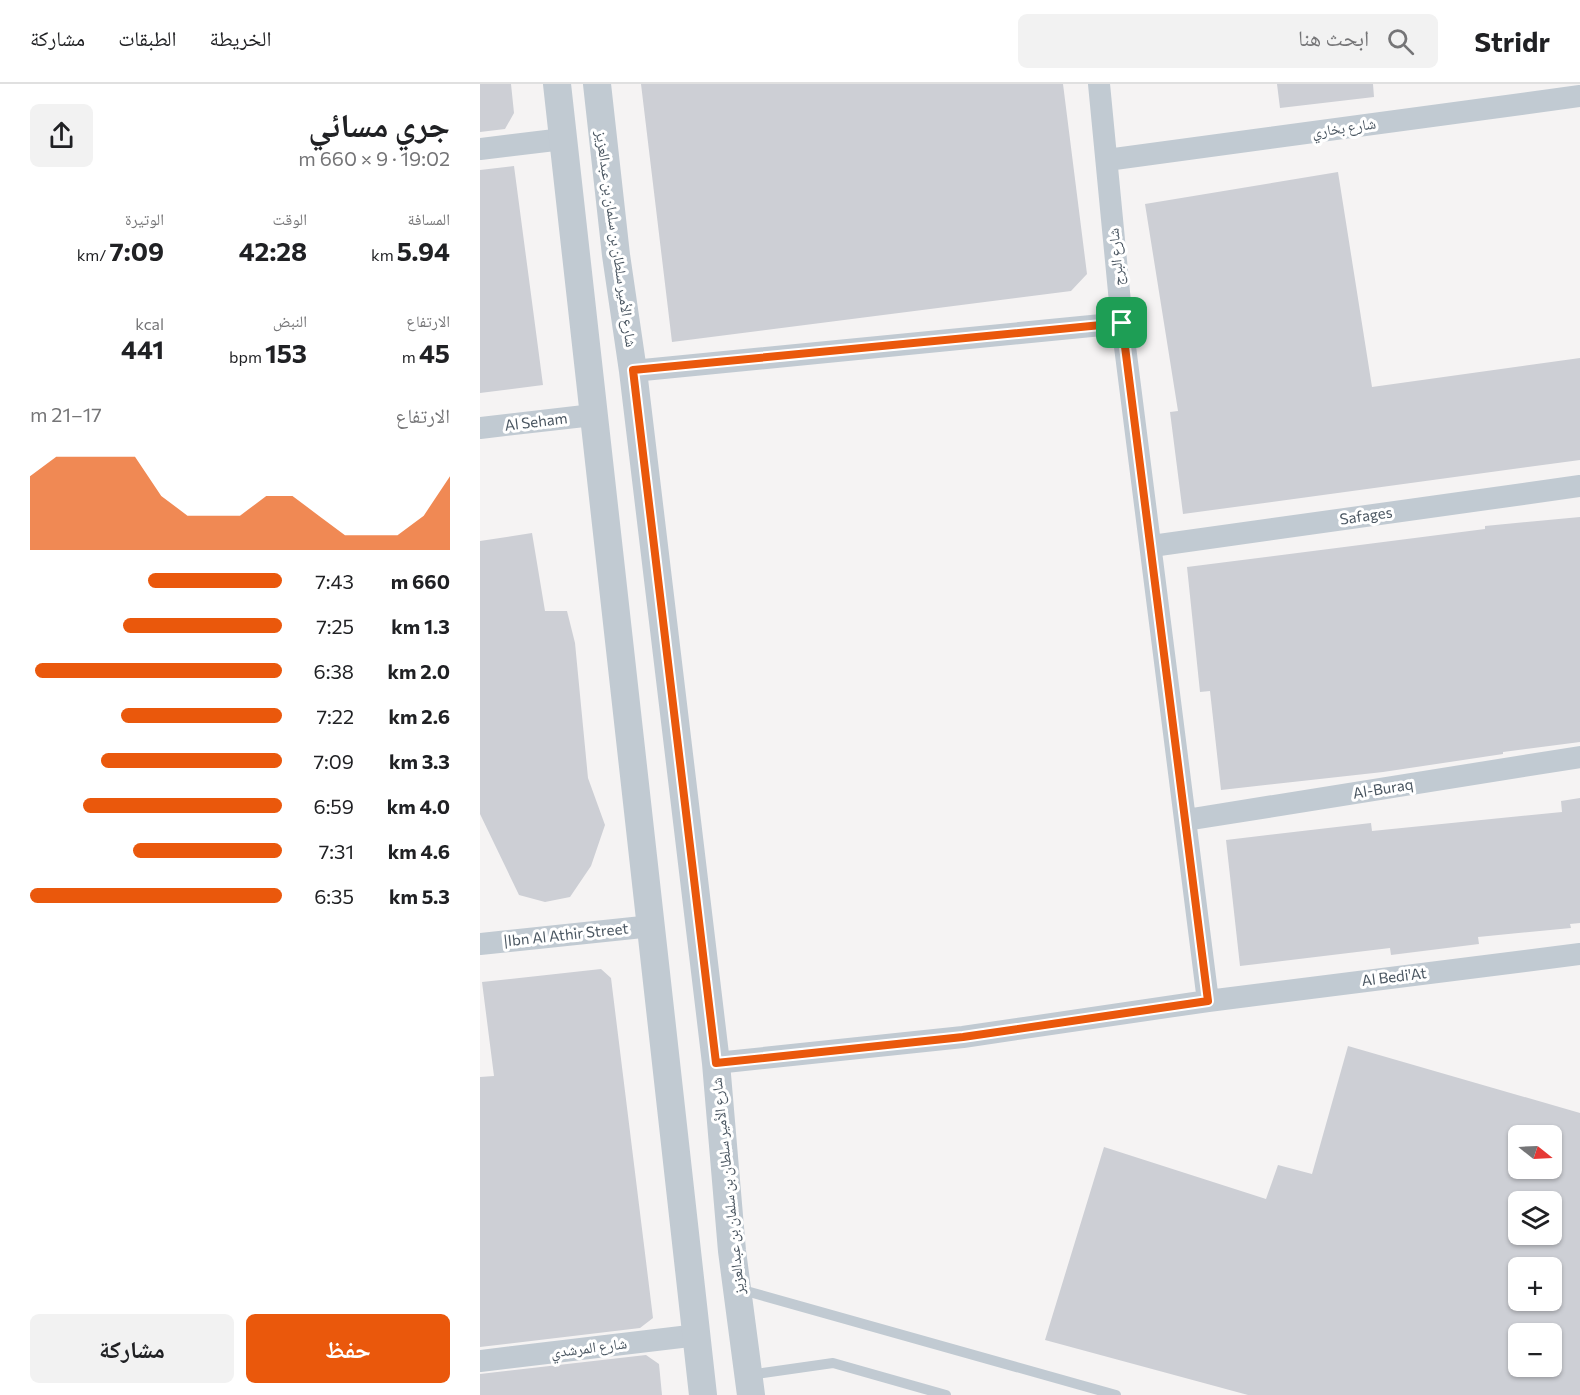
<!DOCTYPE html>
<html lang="ar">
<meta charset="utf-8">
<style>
body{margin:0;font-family:Commissioner,"Noto Naskh Arabic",sans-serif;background:#f2f2f2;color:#202124;direction:rtl;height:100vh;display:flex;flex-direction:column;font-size:22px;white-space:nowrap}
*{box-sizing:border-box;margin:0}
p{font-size:20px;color:#757577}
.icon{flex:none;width:33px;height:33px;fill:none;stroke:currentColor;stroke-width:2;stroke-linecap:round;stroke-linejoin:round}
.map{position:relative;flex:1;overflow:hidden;direction:ltr}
.sheet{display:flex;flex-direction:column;background:#fff;width:480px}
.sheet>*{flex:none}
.needle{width:39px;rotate:108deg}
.tools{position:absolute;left:1028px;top:1041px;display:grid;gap:12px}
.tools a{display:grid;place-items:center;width:54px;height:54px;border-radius:9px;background:#fff;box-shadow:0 2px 4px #0004;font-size:30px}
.pin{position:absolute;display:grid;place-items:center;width:51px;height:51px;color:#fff;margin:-26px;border-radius:12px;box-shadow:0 3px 9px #0006}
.round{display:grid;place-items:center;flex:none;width:63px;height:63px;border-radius:9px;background:#f2f2f2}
.summary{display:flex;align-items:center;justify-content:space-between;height:102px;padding:0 30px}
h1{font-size:33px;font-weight:700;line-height:45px}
.figures{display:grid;grid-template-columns:repeat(3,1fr);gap:9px;height:102px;padding:6px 30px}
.figures div{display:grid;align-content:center}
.figures b{font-size:26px;font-weight:700}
.figures small{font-size:16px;font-weight:400}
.figures p{font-size:16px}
.chart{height:168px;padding:12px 30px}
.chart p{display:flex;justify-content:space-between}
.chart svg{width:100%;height:108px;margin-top:6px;fill:#ea580c;opacity:.7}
.button{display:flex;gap:12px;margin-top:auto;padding:12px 30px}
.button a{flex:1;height:69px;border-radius:9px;background:#ea580c;color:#fff;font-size:24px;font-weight:700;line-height:69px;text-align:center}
.button a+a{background:#f2f2f2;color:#202124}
ul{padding:0 30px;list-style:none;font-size:20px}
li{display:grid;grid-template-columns:96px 72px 1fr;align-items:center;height:45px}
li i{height:15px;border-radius:8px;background:#ea580c}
header{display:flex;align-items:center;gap:36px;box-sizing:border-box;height:84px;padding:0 30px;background:#fff;border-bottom:2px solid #e0e0e0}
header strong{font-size:28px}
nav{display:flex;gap:33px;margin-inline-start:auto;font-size:21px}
.search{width:420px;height:54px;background:#f2f2f2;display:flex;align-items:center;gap:15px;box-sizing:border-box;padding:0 21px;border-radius:9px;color:#757577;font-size:22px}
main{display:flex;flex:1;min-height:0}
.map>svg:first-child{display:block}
.building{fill:#cdcfd5;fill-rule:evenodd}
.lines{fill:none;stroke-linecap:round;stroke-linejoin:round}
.service{stroke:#c1cad2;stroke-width:10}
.minor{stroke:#c1cad2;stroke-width:22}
.tertiary{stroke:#c1cad2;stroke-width:28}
.route-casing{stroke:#fff;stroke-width:12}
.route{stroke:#ea580c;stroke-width:8}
.labels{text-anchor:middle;stroke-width:6;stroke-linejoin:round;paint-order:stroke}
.street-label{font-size:15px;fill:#4a5661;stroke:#fff}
</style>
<header>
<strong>Stridr</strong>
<div class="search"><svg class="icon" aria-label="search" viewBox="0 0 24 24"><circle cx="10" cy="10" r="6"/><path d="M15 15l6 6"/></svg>ابحث هنا</div>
<nav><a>الخريطة</a><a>الطبقات</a><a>مشاركة</a></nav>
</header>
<main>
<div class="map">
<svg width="1100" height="1311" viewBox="0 0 1100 1311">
<rect width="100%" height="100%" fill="#f5f3f3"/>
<path class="building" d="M 0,0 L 31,0 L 34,29 L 25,45 L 0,48 Z
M 161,0 L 583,0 L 607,190 L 591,207 L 192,258 Z
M 797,0 L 893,0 L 894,13 L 800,24 Z
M 34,82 L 63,301 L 0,309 L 0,86 Z
M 858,88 L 892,303 L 1100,274 L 1100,376 L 703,430 L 690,328 L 698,327 L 665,120 Z
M 1100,433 L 1100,658 L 1023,668 L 1023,670 L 903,688 L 741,706 L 730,607 L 720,608 L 707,483 L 1005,445 L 1005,442 Z
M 52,449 L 65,527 L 87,527 L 95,559 L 108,694 L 125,741 L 111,782 L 90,813 L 65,818 L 39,811 L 0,730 L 0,457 Z
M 1100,714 L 1100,839 L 1090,840 L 1091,844 L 998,853 L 999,860 L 911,871 L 910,864 L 760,882 L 746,756 L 891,739 L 892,747 L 1082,728 L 1081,717 Z
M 121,885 L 131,894 L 173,1234 L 160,1244 L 0,1263 L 0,993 L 14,992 L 2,898 Z
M 868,962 L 1100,1029 L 1100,1311 L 768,1311 L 565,1256 L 624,1063 L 786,1115 L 798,1081 L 832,1090 ZM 1038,1052 L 1071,1052 L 1071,1084 L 1038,1084 ZM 1038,1118 L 1071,1118 L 1071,1150 L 1038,1150 ZM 1038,1184 L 1071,1184 L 1071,1216 L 1038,1216 ZM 1038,1250 L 1071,1250 L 1071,1282 L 1038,1282 Z
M 166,1271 L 179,1280 L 182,1311 L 0,1311 L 0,1290 Z"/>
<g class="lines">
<path class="service" d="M 259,1205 L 636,1311
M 269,1291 L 353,1279 L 466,1311"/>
<path class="minor" d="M 619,0 L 642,239 L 728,917
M 0,65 L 83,55
M 627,76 L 1100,12
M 153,287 L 642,239
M 0,344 L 113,331
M 672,462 L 1100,402
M 706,736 L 1100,673
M 0,860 L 172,842
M 236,979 L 483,953 L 728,917 L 1100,870
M 0,1277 L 218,1251"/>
<path class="tertiary" d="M 77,0 L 223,1311
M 117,0 L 136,171 L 153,287 L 236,979 L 252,1167 L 271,1311"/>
</g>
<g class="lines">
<defs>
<path id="route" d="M 642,239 L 728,917 L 483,953 L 236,979 L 153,286 Z"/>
</defs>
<use href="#route" class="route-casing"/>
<use href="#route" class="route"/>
</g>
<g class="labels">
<g class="street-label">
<text transform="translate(864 44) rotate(-8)" y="5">شارع بخاري</text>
<text transform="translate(136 155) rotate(82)" y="5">شارع الأمير سلطان بن سلمان بن عبدالعزيز</text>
<text transform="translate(636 173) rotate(-95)" y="5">شارع البرج</text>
<text transform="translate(56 338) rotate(-7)" y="5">Al Seham</text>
<text transform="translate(886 432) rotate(-8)" y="5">Safages</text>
<text transform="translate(903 705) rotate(-9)" y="5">Al-Buraq</text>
<text transform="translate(86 851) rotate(-6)" y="5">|Ibn Al Athir Street</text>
<text transform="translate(914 893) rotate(-7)" y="5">Al Bedi'At</text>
<text transform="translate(248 1102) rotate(-96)" y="5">شارع الأمير سلطان بن سلمان بن عبدالعزيز</text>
<text transform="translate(109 1264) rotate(-7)" y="5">شارع المرشدي</text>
</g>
</g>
</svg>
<div class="tools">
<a><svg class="needle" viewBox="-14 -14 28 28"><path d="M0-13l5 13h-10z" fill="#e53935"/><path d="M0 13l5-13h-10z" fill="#757577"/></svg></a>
<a><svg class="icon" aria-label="layers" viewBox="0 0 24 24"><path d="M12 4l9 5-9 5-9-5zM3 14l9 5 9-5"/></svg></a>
<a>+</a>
<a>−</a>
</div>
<div class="pin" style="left:642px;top:239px;background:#1e9e55"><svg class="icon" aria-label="arrive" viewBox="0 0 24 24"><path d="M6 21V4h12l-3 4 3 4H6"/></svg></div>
</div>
<section class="sheet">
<div class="summary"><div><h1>جري مسائي</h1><p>19:02 · 9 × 660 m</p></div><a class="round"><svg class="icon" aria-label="share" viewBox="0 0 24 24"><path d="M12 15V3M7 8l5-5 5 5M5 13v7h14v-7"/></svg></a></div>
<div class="figures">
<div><p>المسافة</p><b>5.94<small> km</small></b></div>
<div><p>الوقت</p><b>42:28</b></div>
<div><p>الوتيرة</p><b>7:09<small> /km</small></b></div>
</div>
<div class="figures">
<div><p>الارتفاع</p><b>45<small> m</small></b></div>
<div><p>النبض</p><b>153<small> bpm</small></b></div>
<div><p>kcal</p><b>441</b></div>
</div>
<div class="chart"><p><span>الارتفاع</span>17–21 m</p>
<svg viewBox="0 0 160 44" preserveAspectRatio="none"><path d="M0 44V14L10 6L20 6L30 6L40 6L50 22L60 30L70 30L80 30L90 22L100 22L110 30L120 38L130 38L140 38L150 30L160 14V44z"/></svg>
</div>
<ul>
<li><b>660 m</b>7:43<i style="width:53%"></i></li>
<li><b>1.3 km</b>7:25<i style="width:63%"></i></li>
<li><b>2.0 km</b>6:38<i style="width:98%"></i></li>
<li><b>2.6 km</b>7:22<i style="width:64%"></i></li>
<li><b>3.3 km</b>7:09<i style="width:72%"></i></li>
<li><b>4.0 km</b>6:59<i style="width:79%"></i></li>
<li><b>4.6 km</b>7:31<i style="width:59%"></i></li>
<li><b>5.3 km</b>6:35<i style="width:100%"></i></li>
</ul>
<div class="button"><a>حفظ</a><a>مشاركة</a></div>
</section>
</main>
